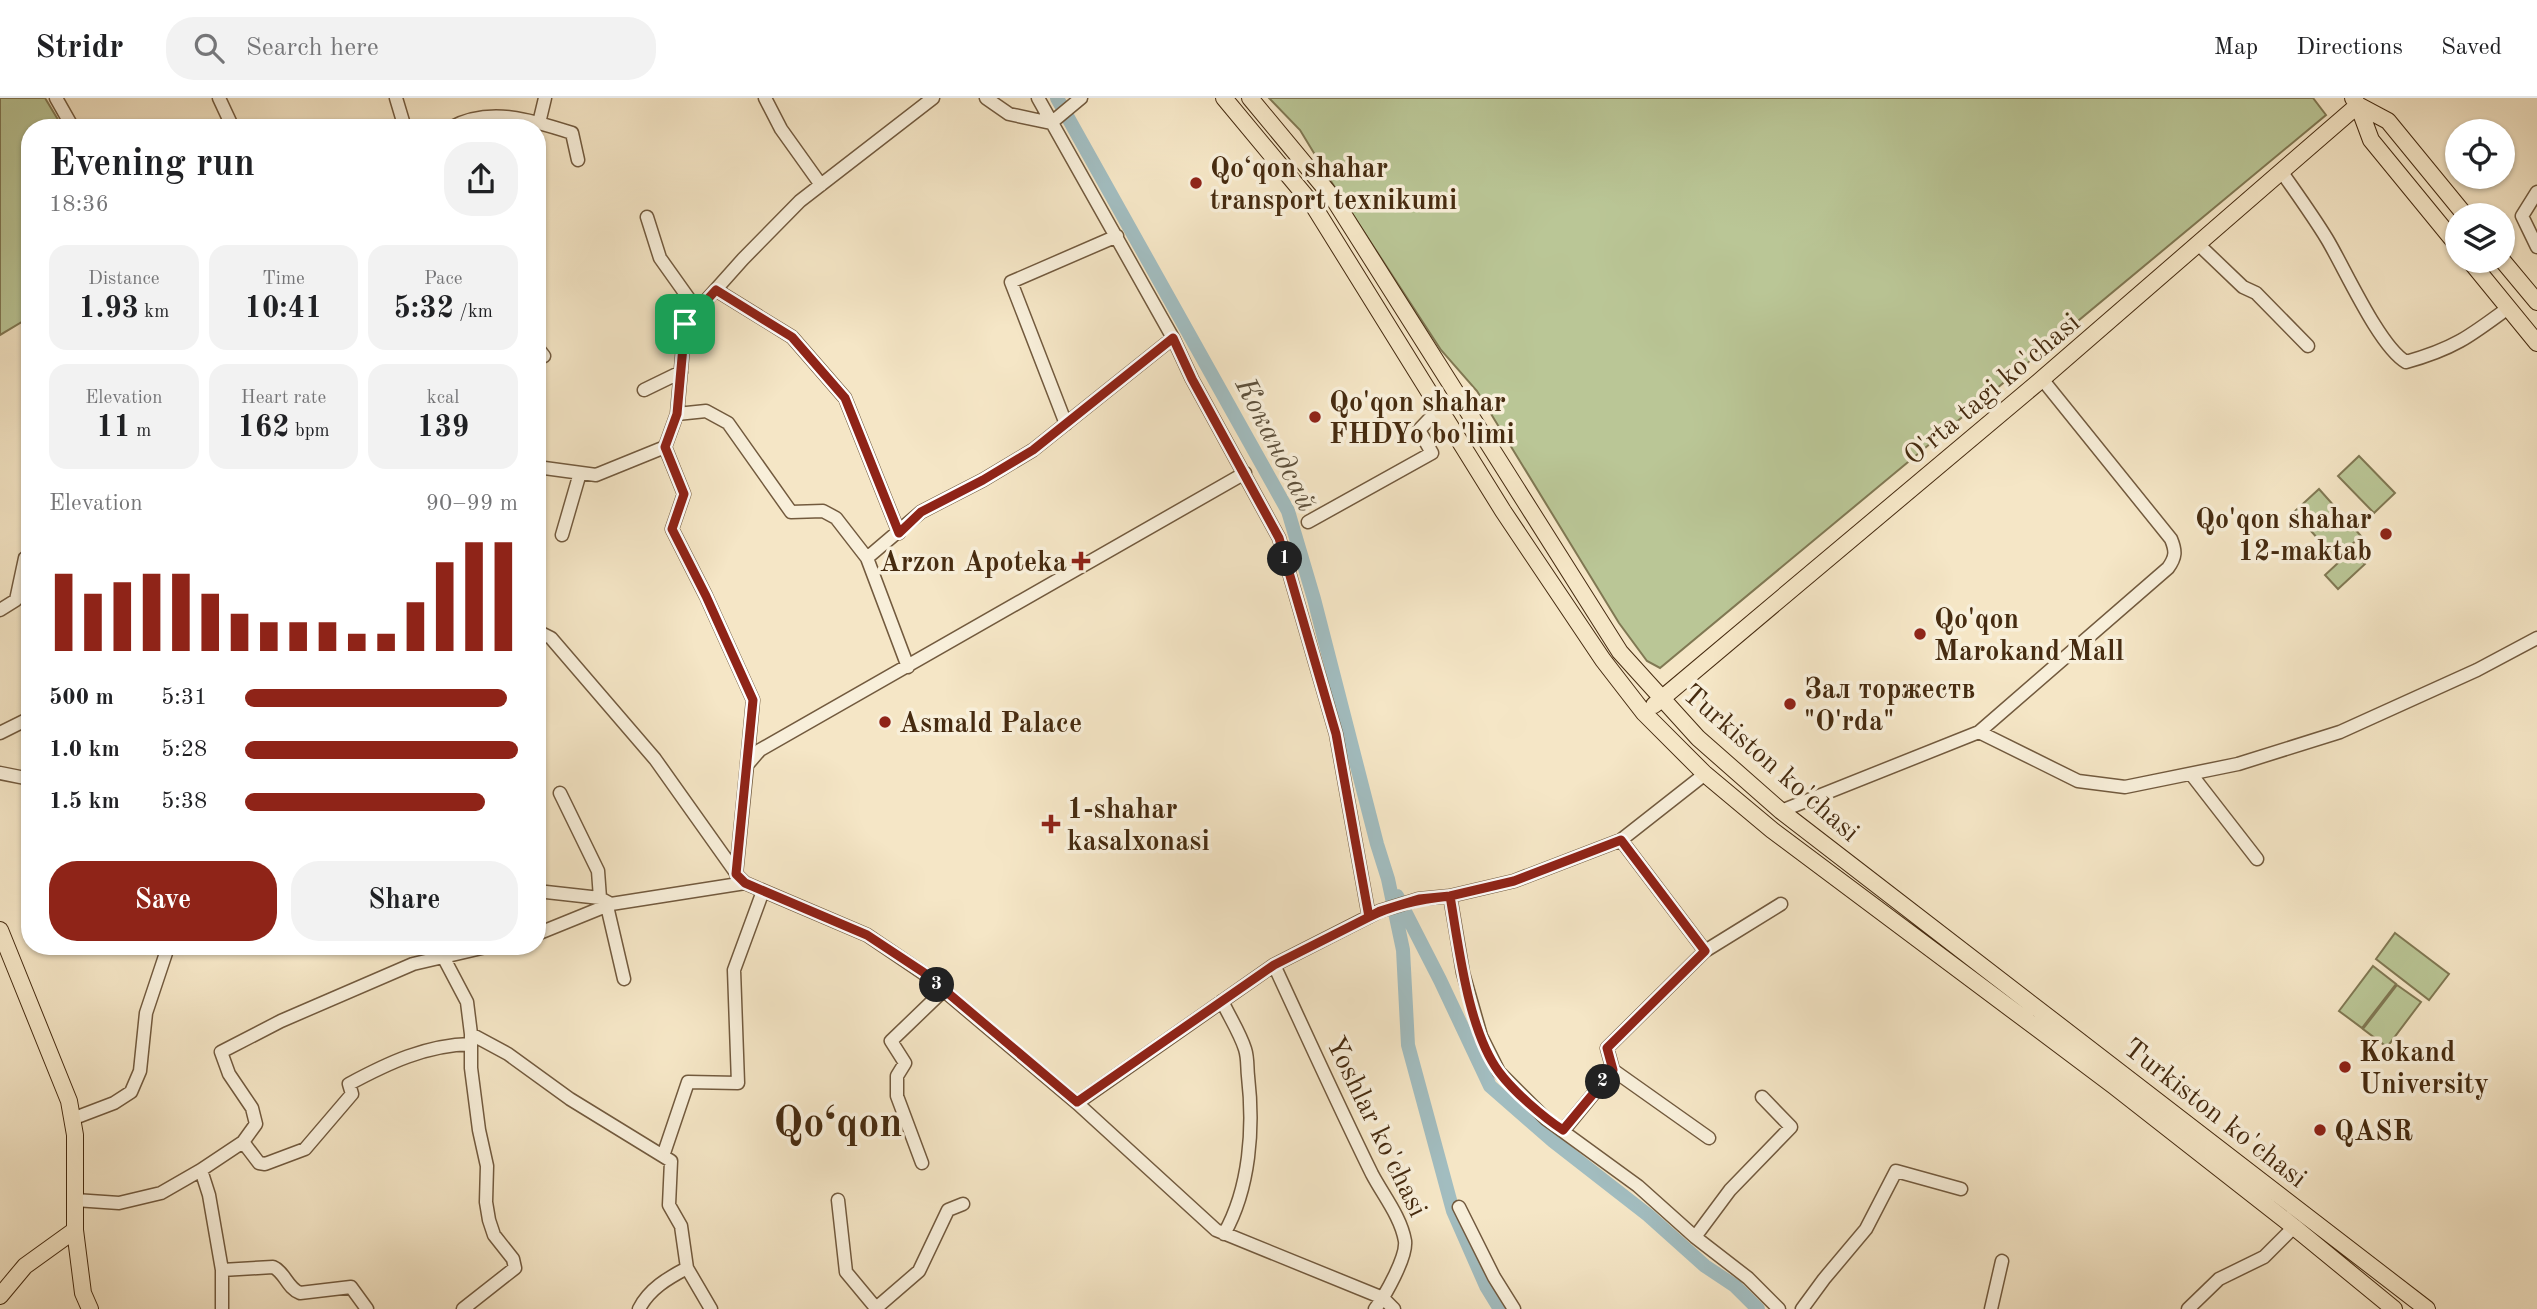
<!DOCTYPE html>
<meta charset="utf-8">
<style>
body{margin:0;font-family:"Old Standard TT",serif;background:#f2f2f2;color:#202124;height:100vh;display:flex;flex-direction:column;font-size:26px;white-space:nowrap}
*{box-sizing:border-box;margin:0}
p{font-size:23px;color:#757577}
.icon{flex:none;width:38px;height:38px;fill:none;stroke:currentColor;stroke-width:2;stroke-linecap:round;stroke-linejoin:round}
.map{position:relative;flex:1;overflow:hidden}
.panel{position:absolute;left:21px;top:21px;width:525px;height:836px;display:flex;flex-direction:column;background:#fff;border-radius:28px;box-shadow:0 2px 5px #0004}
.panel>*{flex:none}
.tools{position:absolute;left:2445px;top:21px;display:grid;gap:14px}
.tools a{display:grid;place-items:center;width:70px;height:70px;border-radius:50%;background:#fff;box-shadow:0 2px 5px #0004;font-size:35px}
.pin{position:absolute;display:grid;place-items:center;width:60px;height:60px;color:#fff;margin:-30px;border-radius:14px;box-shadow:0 4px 10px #0006}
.km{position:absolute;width:35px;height:35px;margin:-18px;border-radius:50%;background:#222;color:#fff;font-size:19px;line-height:35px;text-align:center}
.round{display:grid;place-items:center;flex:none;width:74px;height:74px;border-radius:28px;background:#f2f2f2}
.overview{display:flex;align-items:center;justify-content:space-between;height:119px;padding:0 28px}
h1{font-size:38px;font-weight:800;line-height:52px}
.figures{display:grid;grid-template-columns:repeat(3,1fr);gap:10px;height:119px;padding:7px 28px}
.figures div{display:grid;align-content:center;border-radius:18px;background:#f2f2f2;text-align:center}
.figures b{font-size:30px;font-weight:800}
.figures small{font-size:19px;font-weight:400}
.figures p{font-size:19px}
.chart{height:196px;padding:14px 28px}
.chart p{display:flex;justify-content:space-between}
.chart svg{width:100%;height:126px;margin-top:7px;stroke:#8f2418;stroke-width:6}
.action{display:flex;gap:14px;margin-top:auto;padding:14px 28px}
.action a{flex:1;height:80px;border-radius:28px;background:#8f2418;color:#fff;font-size:28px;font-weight:800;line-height:80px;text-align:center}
.action a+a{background:#f2f2f2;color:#202124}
ul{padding:0 28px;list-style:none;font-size:23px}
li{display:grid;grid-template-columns:112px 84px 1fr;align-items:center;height:52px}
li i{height:18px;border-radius:9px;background:#8f2418}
header{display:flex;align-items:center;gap:42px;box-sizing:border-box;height:98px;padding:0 35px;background:#fff;border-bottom:2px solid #e0e0e0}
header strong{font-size:33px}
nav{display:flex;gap:38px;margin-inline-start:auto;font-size:24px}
.search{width:490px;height:63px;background:#f2f2f2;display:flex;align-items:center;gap:18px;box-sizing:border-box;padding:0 24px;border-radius:28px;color:#757577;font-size:26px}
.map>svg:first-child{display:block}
.green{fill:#bac696;stroke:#807853;stroke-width:2}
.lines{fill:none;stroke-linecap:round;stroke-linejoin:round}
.canal{stroke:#a2bdc0;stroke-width:14}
.minor-casing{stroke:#725a3e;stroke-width:15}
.major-casing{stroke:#462b10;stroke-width:18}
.minor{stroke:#f8efda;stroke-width:12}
.major{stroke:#f5e6c6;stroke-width:16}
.route-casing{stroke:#fff;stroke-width:14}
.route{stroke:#8f2418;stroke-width:9}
.poi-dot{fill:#8f2418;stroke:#f8efda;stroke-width:2.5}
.labels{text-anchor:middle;stroke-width:7;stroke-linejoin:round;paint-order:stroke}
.poi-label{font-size:28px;font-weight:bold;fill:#462b10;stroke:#f8efda;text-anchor:start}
.street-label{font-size:28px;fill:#462b10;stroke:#f8efda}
.water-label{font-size:30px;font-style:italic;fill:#5d503c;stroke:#f8efda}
.town-label{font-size:42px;font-weight:bold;fill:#462b10;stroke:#f8efda}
</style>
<header>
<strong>Stridr</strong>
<div class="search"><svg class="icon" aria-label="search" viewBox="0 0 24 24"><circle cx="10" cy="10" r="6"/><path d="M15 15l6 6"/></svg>Search here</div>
<nav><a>Map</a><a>Directions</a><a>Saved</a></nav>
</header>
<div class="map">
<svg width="2537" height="1211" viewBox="0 0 2537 1211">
<rect width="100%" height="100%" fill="#f5e6c6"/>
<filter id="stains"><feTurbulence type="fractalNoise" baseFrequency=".00286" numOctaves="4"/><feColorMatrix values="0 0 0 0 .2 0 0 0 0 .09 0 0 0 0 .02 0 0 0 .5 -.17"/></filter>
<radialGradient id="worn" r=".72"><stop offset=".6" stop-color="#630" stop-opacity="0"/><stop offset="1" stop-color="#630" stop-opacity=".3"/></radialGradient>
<path class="green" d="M 0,0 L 45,0 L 63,30 L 30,30 L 30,219 L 0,237 Z
M 1269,0 L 2313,0 L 2326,17 L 1660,570 L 1647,563 L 1619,525 L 1477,293 L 1441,252 L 1334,88 L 1300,32 Z
M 2359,358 L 2395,395 L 2374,415 L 2338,378 Z
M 2319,391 L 2361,438 L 2336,461 L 2294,414 Z
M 2352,452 L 2365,466 L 2338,491 L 2325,477 Z
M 2395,835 L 2449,876 L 2429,902 L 2376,861 Z
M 2373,868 L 2396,886 L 2362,930 L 2339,913 Z
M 2397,887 L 2421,904 L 2387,949 L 2363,931 Z"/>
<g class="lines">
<path class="canal" d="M 1057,0 L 1288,413 L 1314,501 L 1377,746 L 1388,781 L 1403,852 L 1408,947 L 1453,1113 L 1486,1188 L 1500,1211
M 1397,798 L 1440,882 L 1490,988 L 1553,1043 L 1648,1117 L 1705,1168 L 1735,1188 L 1758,1211"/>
<defs>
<path id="minor" d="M 56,0 L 73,30
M 219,0 L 233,30
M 396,0 L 405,30
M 765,0 L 781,31 L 821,87
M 986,0 L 1009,16 L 1051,25
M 1038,0 L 1173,240 L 1192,281 L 1279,440 L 1336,636 L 1369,819
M 539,25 L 545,0
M 1051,25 L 1081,0
M 450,30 C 489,8 532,22 572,35 L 578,62
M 2281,73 C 2297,96 2313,118 2327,141 C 2345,171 2379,248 2406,264 C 2453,251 2469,239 2508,210
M 2537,94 L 2522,118 L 2537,149
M 647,119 L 660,160 L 697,212
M 2198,146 L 2243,189 L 2256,195 L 2308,248
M 716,192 L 792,239 L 845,300 L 899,435
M 537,249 L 544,258
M 644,292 L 681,274
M 677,316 L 706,313 L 728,325 L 791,414 L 823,413 L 836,420 L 867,460 L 908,569
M 1066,326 L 1011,184 L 1117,138
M 537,369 L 596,377 L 665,349
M 1245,375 L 760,652 L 747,667 L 736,776 L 745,785 L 867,837 L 923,875 L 1077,1005 L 1216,1132 L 1383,1200 L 1394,1211
M 1308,424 L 1432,355 L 1419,332 L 1439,311
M 562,437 L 580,375
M 867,460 L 921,414 L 983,382 L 1033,352 L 1173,240
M 0,512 L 16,502 L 25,460 L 30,457
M 537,533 L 551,540 L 655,661 L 736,775
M 1979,634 L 2168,470 C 2176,459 2176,453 2171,441 L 2042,281
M 0,635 L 30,620
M 747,666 L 753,602 L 706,498 L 672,431 L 684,396 L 665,349 L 677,316 L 685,226 L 743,161 L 800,103 L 933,0
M 0,675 L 30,681
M 2191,676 L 2257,761
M 560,695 L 598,773 L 600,800
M 1781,713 L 1979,634 L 2078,683 L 2125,689 L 2238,666 L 2340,634 L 2477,572 L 2537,540
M 537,793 L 600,800 L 611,806 L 745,785
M 1450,798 L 1463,875 L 1481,938 L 1499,974 L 1546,1021 L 1638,1088 L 1695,1139 L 1748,1180 L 1779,1211
M 607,808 L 624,881
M 537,836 L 611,806
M 438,849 L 467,904 L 471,936 L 471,970 L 479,1032 L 487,1068 L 486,1104 L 489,1122 L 494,1137 L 513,1161 L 515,1170 L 463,1211
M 1705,853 L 1781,806
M 1274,867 C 1306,936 1338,1007 1372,1076 C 1383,1097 1401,1119 1405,1143 C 1407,1159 1385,1198 1375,1211
M 1222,903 C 1229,918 1240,935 1245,951 C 1248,960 1247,970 1248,978 C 1254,1030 1250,1090 1224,1136
M 471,936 L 508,956 L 570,1001 L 671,1063 L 669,1107 L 681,1128 L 687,1170 L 711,1211
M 1613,972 L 1709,1040
M 1077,1005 L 1274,867 L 1380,813 L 1419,801 L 1450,798 L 1514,783 L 1621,742 L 1705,676
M 72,1021 L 114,1005 L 131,994 L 140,973 L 146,915 L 168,849
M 1563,1033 L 1613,972 L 1607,950 L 1705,853 L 1621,742
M 243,1044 L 259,1065 L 265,1066 L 305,1051 L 352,996 L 349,986 C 388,965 426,947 471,946
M 663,1058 L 688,984 L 738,985 L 734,872 L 763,793
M 922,1065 L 897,998 L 897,978 L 905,965 L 891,943 L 944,892
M 201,1072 L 209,1097 L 222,1172 L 273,1169 C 285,1174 287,1190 300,1195 L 351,1189 L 367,1211
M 75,1102 L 119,1105 L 161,1095 L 201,1072 L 243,1044 L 256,1026 L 252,1010 L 229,976 L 221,954 L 281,923 L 413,866 L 486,849
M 838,1102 L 846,1174 L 876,1210
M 1459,1109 L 1494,1179 L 1514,1211
M 1695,1139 L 1730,1092 L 1791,1029 L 1762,999
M 222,1211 L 222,1172
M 639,1211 C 649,1191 668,1180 687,1170
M 875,1211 L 919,1173 L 948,1112 L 963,1106
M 1802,1211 L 1824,1181 L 1866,1131 L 1896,1073 L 1961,1091
M 1991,1211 L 2002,1163
M 2188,1211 L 2219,1181 L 2264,1159 L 2294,1129"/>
<path id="major" d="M 1224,0 L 1313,107 L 1503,413 L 1603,562 L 1644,615 L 1705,676 L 1772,732 L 2114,988 L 2294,1129 L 2394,1211
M 1250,0 L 1333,100 L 1620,554 L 1698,640 L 1781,713 L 2427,1211
M 2353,0 L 2358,7 L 2371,42 L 2457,147
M 2358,7 L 2388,23 L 2465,117
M 2502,162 L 2537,204
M 2470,163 L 2537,245
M 1654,607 L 2042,281 L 2358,7
M 0,832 L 69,1003 L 75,1037 L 75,1132 L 83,1195 L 90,1211
M 0,1198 L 25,1168 L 75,1132"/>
</defs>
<use href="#minor" class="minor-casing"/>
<use href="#major" class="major-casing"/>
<use href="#minor" class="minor"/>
<use href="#major" class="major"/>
</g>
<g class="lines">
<defs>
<path id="route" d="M 685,226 L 716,192 L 792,239 L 845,300 L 899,435 L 921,414 L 983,382 L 1033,352 L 1173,240 L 1192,281 L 1279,440 L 1336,636 L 1369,819 L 1380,813 L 1419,801 L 1450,798 L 1514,783 L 1621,742 L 1705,853 L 1607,950 L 1613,972 L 1563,1032 C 1543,1019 1513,993 1499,974 C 1468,932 1459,850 1450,798 C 1422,801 1394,806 1369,819 L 1274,867 L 1077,1004 L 923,874 L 867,837 L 745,785 L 736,776 L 753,602 L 706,498 L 672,431 L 684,396 L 665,349 L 677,316 L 685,226"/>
</defs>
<use href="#route" class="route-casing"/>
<use href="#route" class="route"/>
</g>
<g class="poi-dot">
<circle cx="1196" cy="85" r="7"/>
<circle cx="1315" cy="319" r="7"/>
<circle cx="2386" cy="436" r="7"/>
<path d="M1077.5 452.5h7v7h7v7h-7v7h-7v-7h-7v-7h7z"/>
<circle cx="1920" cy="536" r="7"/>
<circle cx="1790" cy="606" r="7"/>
<circle cx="885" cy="624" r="7"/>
<path d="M1047.5 715.5h7v7h7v7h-7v7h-7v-7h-7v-7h7z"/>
<circle cx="2345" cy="969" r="7"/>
<circle cx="2320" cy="1032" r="7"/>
</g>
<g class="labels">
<g class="poi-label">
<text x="1210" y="79">Qoʻqon shahar<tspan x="1210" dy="32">transport texnikumi</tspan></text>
<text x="1329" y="313">Qo'qon shahar<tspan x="1329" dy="32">FHDYo bo'limi</tspan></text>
<text x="2372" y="430" text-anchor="end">Qo'qon shahar<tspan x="2372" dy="32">12-maktab</tspan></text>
<text x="1067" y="473" text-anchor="end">Arzon Apoteka</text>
<text x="1934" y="530">Qo'qon<tspan x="1934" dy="32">Marokand Mall</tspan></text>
<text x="1804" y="600">Зал торжеств<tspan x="1804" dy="32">"O'rda"</tspan></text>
<text x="899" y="634">Asmald Palace</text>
<text x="1067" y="720">1-shahar<tspan x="1067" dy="32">kasalxonasi</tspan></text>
<text x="2359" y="963">Kokand<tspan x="2359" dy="32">University</tspan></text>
<text x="2334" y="1042">QASR</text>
</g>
<g class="street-label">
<text transform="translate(1991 290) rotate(-40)" y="10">O'rta tagi ko'chasi</text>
<text transform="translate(1772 664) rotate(41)" y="10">Turkiston ko'chasi</text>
<text transform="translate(2216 1014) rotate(38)" y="10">Turkiston ko'chasi</text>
<text transform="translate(1378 1028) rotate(64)" y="10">Yoshlar ko'chasi</text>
</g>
<g class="water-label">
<text transform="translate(1277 346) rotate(63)" y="10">Кокандсай</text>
</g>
<g class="town-label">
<text x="838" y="1038">Qo‘qon</text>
</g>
</g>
<rect width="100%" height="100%" filter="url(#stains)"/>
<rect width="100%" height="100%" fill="url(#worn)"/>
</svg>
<div class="tools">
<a><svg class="icon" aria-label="locate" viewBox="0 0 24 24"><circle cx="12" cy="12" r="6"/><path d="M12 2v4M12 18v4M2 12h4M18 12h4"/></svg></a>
<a><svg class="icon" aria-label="layers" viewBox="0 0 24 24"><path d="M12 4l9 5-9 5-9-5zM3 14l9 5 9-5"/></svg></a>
</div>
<div class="pin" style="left:685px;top:226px;background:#1e9e55"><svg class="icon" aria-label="arrive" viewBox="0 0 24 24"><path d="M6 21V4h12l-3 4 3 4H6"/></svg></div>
<b class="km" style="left:1285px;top:461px">1</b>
<b class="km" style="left:1603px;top:984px">2</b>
<b class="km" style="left:937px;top:887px">3</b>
<section class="panel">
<div class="overview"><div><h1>Evening run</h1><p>18:36</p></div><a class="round"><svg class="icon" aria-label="share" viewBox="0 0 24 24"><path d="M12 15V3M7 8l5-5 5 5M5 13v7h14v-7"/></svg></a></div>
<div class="figures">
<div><p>Distance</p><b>1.93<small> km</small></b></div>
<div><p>Time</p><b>10:41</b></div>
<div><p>Pace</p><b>5:32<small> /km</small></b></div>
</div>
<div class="figures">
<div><p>Elevation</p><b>11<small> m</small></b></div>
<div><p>Heart rate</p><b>162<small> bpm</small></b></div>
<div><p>kcal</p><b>139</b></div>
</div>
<div class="chart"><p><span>Elevation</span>90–99 m</p>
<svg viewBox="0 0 160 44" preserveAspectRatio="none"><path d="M5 44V17M15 44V24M25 44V20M35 44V17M45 44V17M55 44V24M65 44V31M75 44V34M85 44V34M95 44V34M105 44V38M115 44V38M125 44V27M135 44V13M145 44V6M155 44V6"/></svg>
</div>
<ul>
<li><b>500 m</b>5:31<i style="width:96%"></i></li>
<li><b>1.0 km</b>5:28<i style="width:100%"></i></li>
<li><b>1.5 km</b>5:38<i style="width:88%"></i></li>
</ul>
<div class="action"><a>Save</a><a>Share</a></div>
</section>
</div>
